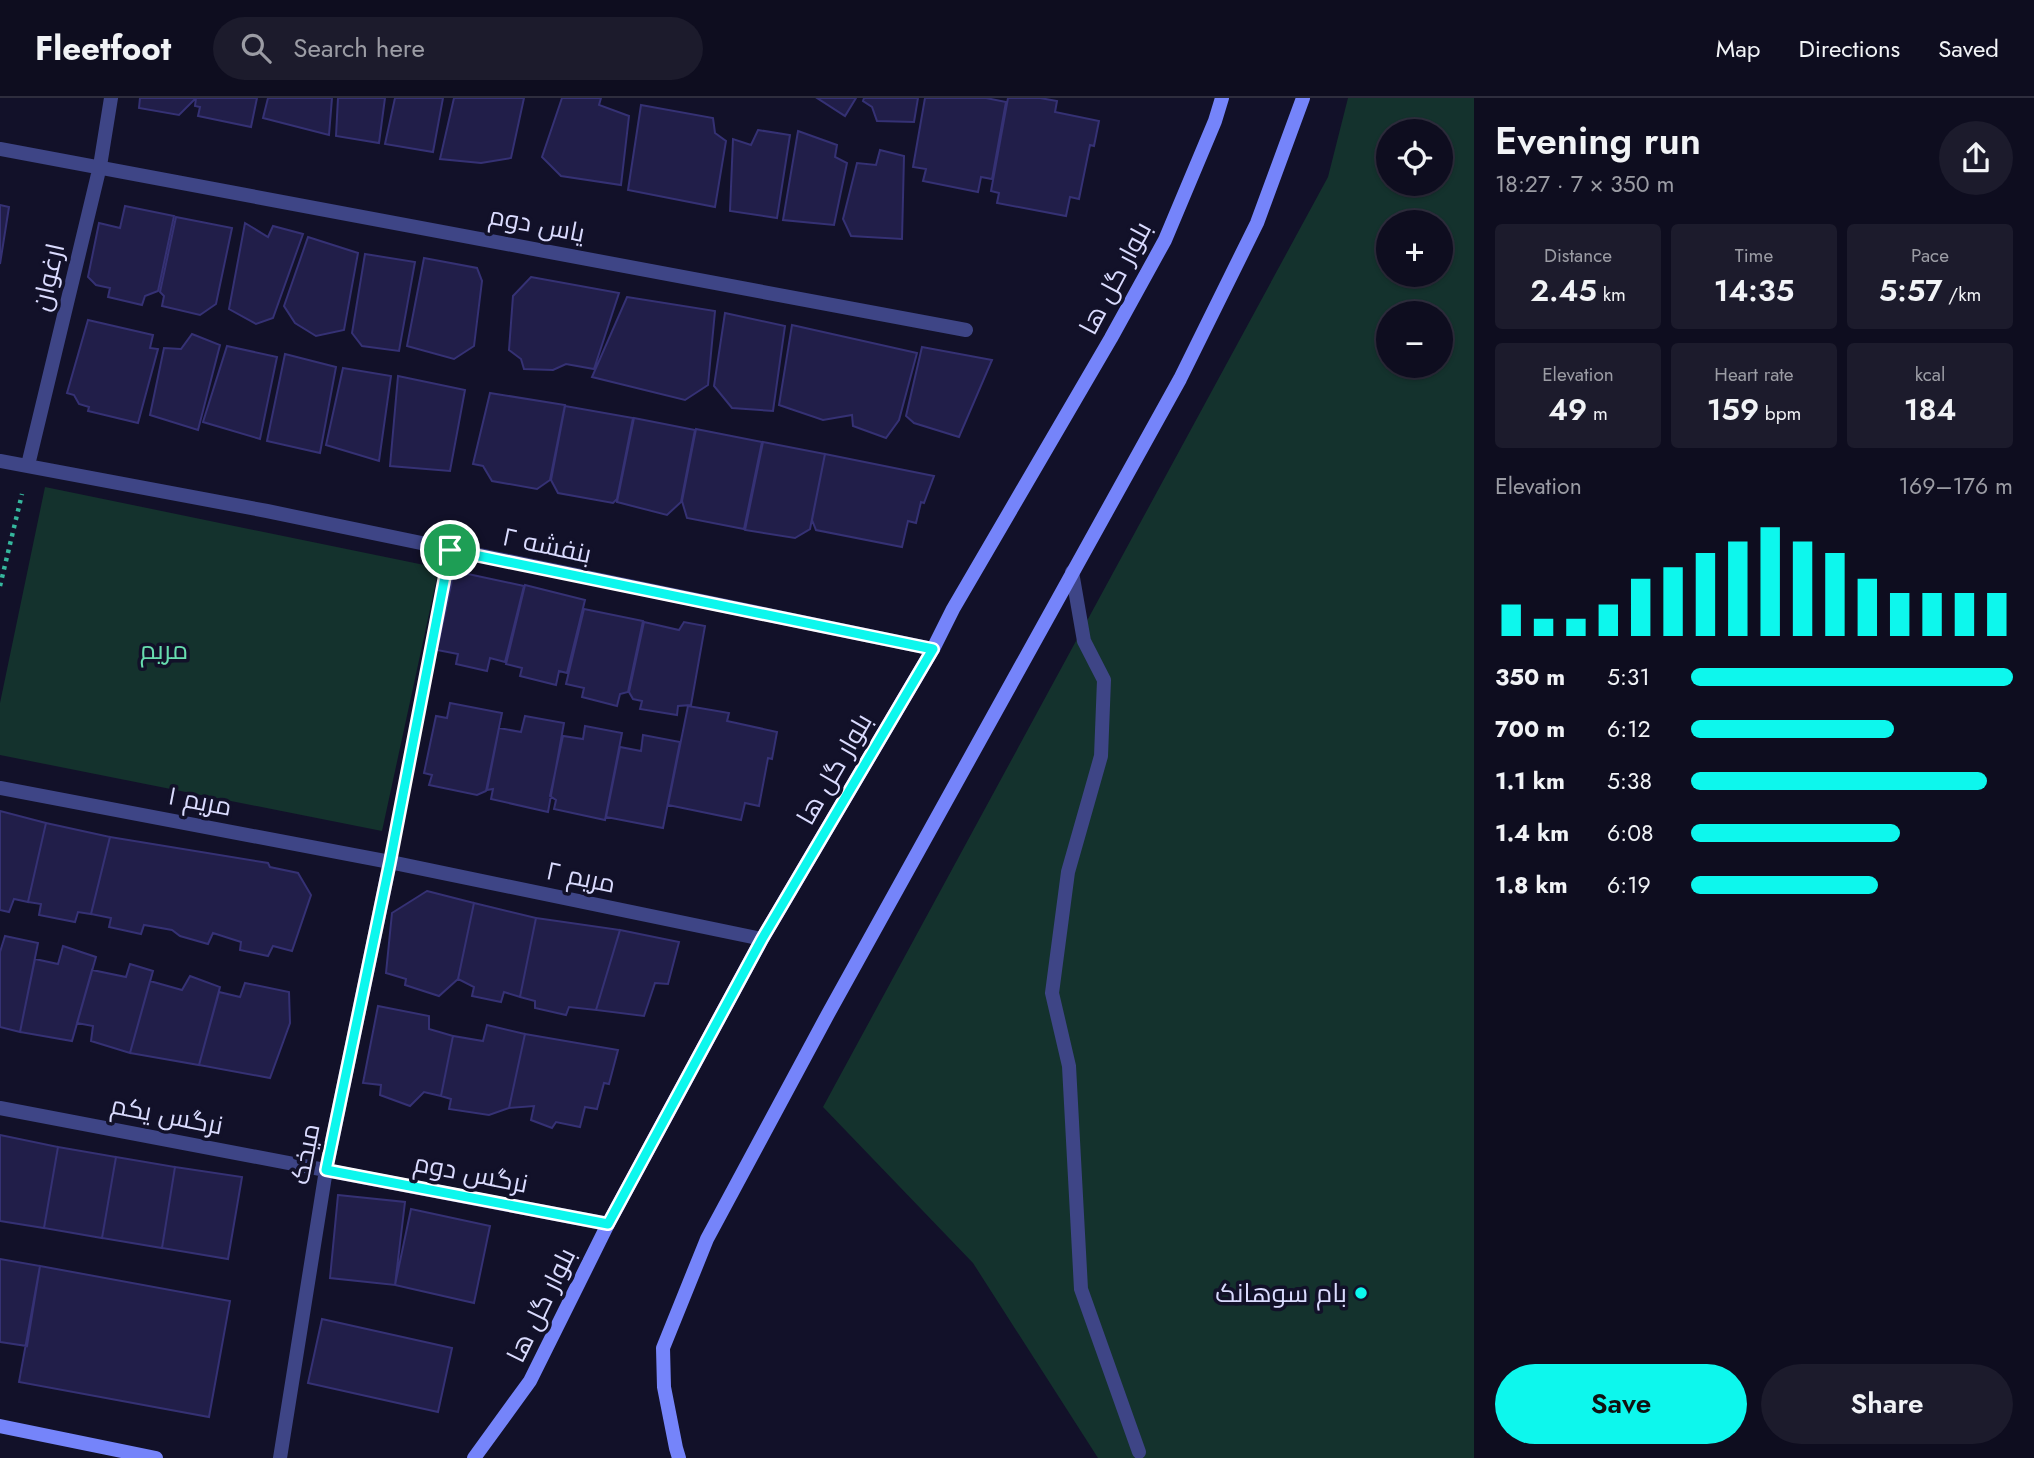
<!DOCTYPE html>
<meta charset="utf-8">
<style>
body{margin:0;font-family:Jost,Cairo,sans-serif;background:#1c1b2c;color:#f1f3f6;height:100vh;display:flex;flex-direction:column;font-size:26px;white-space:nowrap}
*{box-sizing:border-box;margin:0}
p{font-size:23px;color:#9b9ca4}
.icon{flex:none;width:38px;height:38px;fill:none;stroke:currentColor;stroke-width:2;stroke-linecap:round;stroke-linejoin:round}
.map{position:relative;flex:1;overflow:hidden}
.sheet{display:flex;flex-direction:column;background:#0e0d1f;width:560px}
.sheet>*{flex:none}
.tools{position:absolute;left:1376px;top:21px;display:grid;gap:14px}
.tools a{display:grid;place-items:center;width:77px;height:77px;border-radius:50%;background:#0e0d1f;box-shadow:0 2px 5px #0004,0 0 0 2px #2e2d3d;font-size:35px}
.pin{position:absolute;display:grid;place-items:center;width:60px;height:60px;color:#fff;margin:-30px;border:4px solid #fff;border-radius:50%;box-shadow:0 2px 7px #0007}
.round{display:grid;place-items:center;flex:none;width:74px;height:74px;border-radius:37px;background:#1c1b2c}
.summary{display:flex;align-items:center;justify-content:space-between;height:119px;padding:0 21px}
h1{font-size:38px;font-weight:600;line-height:52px}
.figures{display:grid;grid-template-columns:repeat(3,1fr);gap:10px;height:119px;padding:7px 21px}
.figures div{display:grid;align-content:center;border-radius:7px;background:#1c1b2c;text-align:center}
.figures b{font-size:30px;font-weight:600}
.figures small{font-size:19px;font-weight:400}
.figures p{font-size:19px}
.chart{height:196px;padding:14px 21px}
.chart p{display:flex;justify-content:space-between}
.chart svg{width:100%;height:126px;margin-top:7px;stroke:#0df7ed;stroke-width:6}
.primary-button{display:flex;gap:14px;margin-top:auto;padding:14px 21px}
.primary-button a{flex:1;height:80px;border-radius:42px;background:#0df7ed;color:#111;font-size:28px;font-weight:600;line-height:80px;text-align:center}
.primary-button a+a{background:#1c1b2c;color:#f1f3f6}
ul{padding:0 21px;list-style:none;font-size:23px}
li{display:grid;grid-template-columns:112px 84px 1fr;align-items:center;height:52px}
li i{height:18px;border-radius:9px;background:#0df7ed}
header{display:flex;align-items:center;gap:42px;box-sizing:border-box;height:98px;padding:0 35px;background:#0e0d1f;border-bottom:2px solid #2e2d3d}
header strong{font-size:33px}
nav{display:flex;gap:38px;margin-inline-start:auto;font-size:24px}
.search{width:490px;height:63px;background:#1c1b2c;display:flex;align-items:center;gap:18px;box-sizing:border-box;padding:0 24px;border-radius:38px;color:#9b9ca4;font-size:26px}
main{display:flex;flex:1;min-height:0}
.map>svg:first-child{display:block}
.green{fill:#14322d;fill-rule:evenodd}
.building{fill:#211e49;stroke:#353174;stroke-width:2}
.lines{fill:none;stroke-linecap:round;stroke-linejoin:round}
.path{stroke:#35b79d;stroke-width:4.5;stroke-dasharray:3.5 5;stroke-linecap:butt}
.minor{stroke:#3e4586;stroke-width:14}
.secondary{stroke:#7584fa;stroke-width:14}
.route-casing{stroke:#fff;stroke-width:14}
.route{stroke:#0df7ed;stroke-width:9}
.poi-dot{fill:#0df7ed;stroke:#121129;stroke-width:2.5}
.labels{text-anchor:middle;stroke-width:7;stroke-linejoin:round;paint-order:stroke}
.street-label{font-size:26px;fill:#dadbfe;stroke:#121129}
.park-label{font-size:26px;fill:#67ddaf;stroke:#121129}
.poi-label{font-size:26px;fill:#dadbfe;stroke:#121129;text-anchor:end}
</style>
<header>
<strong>Fleetfoot</strong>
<div class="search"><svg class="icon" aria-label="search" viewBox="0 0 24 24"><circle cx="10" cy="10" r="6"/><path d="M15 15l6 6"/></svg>Search here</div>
<nav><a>Map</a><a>Directions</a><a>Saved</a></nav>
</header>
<main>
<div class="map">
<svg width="1474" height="1360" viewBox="0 0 1474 1360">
<rect width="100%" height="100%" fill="#121129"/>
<path class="green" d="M 1348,0 L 1474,0 L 1474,1360 L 1098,1360 L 973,1165 L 823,1009 L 1328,79 ZM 1388,33 L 1440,33 L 1440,86 L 1388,86 ZM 1388,124 L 1440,124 L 1440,177 L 1388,177 ZM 1388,215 L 1440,215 L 1440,268 L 1388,268 Z
M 45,389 L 439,470 L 382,733 L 0,657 L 0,605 Z"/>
<path class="building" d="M 140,0 L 196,0 L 179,17 L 139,10 Z
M 196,0 L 257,0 L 251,29 L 198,18 L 200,9 L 195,8 Z
M 268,0 L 332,0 L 329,37 L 263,20 Z
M 338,0 L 385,0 L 379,45 L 336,38 Z
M 395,0 L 443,0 L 433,54 L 385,46 Z
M 454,0 L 524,0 L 511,60 L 481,65 L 440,61 Z
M 562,0 L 601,0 L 599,7 L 629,18 L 621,87 L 561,78 L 542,59 Z
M 817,0 L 856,0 L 845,18 Z
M 864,0 L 918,0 L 914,24 L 877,23 L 872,9 L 863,3 Z
M 925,0 L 986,0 L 1006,4 L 992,81 L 981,79 L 978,94 L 923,83 L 926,71 L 913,69 Z
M 1008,0 L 1040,0 L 1057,3 L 1055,14 L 1099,23 L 1094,48 L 1090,47 L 1079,101 L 1070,99 L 1066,118 L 997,105 L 999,95 L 991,93 Z
M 641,7 L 713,20 L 715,35 L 726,43 L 715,109 L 628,92 Z
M 758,32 L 790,37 L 777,120 L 730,113 L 733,41 L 751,47 Z
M 798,33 L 837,47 L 835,59 L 847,65 L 834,127 L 783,122 Z
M 880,52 L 904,58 L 902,141 L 851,138 L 843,121 L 857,65 L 876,67 Z
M 0,107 L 9,109 L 0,166 Z
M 125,108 L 174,118 L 158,193 L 145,198 L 142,207 L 108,199 L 110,190 L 96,187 L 88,179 L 99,125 L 120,130 Z
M 176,119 L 232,130 L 216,206 L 200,217 L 162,208 L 164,198 L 160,194 Z
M 245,125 L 268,139 L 273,128 L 303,136 L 273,220 L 256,226 L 229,211 Z
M 308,139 L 358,155 L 344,232 L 316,238 L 295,225 L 284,208 Z
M 365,156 L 415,164 L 399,253 L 362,248 L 352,235 Z
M 424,160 L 477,170 L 482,183 L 474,248 L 454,261 L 407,248 Z
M 531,179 L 619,195 L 594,271 L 566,266 L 553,272 L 524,271 L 521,261 L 509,252 L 513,198 Z
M 627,199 L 715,213 L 708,287 L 685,302 L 592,279 Z
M 725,215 L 785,228 L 773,313 L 732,310 L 714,288 Z
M 88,222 L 153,237 L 150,250 L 158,251 L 138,325 L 88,313 L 89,309 L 79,306 L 74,297 L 67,295 Z
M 792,227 L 917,255 L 899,322 L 886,340 L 853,328 L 852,317 L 823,322 L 779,307 Z
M 192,236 L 220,247 L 198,332 L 150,317 L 164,250 L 181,251 Z
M 227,248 L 277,259 L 260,341 L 203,324 Z
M 922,249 L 992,262 L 959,339 L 914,325 L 906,318 Z
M 285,256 L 336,269 L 320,355 L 267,343 Z
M 343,270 L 391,278 L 379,363 L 326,347 Z
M 398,278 L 465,292 L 450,373 L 390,368 Z
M 490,295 L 565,307 L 550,382 L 537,391 L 492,383 L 483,368 L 473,366 Z
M 565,308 L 633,320 L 617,401 L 613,405 L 558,395 L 551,382 Z
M 634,320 L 695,332 L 681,404 L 667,417 L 617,404 Z
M 696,331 L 762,344 L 744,431 L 687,420 L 682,403 Z
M 763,344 L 825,356 L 810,431 L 795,440 L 745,432 Z
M 825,356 L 934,378 L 924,405 L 921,404 L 916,425 L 908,423 L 902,449 L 816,432 L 812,422 Z
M 454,473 L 524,488 L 505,564 L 490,560 L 487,573 L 456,566 L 458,556 L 437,552 Z
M 525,487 L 585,502 L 567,575 L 559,573 L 556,587 L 520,578 L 522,570 L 506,566 Z
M 584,511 L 643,523 L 628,594 L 620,596 L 617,608 L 582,599 L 584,590 L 566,586 Z
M 644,524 L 679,532 L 684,524 L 705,528 L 691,607 L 678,608 L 677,617 L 640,611 L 642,603 L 633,601 L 629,594 Z
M 450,605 L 502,615 L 486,693 L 477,697 L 429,687 L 432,677 L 424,675 L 436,618 L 447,620 Z
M 688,608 L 729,615 L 727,623 L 777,634 L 772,661 L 768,660 L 759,708 L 745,705 L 741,722 L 668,707 Z
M 525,618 L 564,625 L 548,714 L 491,701 L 493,691 L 487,692 L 499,630 L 521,634 Z
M 585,628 L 622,635 L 605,722 L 554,711 L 556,702 L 550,698 L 563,638 L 583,641 Z
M 643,637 L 680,644 L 663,730 L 606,719 L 620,649 L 641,653 Z
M 0,713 L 46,725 L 28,804 L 14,801 L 9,814 L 0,812 Z
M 46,725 L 110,739 L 91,816 L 78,814 L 75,824 L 39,817 L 41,806 L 28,804 Z
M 110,739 L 268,765 L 270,769 L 298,775 L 311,797 L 292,853 L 273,848 L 268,858 L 240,852 L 241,844 L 213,835 L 208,846 L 180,838 L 172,832 L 144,827 L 141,836 L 109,829 L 111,820 L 91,816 Z
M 427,793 L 474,805 L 458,881 L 439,898 L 405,887 L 406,881 L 386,875 L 392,815 Z
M 474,805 L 536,820 L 520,899 L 504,894 L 501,904 L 472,898 L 474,889 L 458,881 Z
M 536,820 L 620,832 L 596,912 L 569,909 L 566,917 L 535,910 L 535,903 L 520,899 Z
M 620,832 L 679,844 L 668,886 L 655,885 L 644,918 L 596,912 Z
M 5,838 L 38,845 L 20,934 L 0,929 L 0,854 Z
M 63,848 L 96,859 L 72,943 L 20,934 L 35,861 L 58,866 Z
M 130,866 L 153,873 L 130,955 L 91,943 L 93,928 L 77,925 L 92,872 L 126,879 Z
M 190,878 L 220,889 L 199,967 L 130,955 L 150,883 L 182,892 Z
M 245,885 L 289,894 L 290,925 L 270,980 L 199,967 L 219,894 L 240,899 Z
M 378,908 L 429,918 L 429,931 L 453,938 L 441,998 L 424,994 L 410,1008 L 380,997 L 381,987 L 363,985 Z
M 487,927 L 525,936 L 509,1010 L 489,1017 L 449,1011 L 451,1001 L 441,998 L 453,938 L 483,943 Z
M 525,936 L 618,952 L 609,986 L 604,985 L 597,1011 L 585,1009 L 580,1029 L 556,1024 L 552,1030 L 531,1022 L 534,1008 L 509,1010 Z
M 0,1037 L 58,1049 L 44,1130 L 0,1123 Z
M 58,1049 L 116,1059 L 102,1140 L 44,1130 Z
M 116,1059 L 175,1069 L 162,1150 L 102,1140 Z
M 175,1069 L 242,1079 L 228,1161 L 162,1150 Z
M 338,1097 L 405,1104 L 395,1187 L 330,1180 Z
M 411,1111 L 490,1128 L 474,1205 L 395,1187 Z
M 0,1161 L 40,1168 L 27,1248 L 0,1244 Z
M 40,1168 L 230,1203 L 209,1319 L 19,1284 Z
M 322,1221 L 452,1250 L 438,1314 L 308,1285 Z"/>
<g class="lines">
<path class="path" d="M 0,488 L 22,396
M 395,739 L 445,476"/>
<path class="minor" d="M 0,51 L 966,232
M 0,363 L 267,413 L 933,551
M 28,367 L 100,68 L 111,0
M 1072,474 L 1084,543 L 1104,582 L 1101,658 L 1068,774 L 1052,895 L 1069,968 L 1081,1191 L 1139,1354
M 0,690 L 390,764 L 762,841
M 0,1010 L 608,1126
M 280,1360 L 326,1072 L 390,764"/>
<path class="secondary" d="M 0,1328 L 156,1360
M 474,1360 L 530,1283 L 608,1126 L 762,841 L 933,551 L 953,511 L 1111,240 L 1165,142 L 1215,23 L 1222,0
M 679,1360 L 676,1350 L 664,1289 L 663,1250 L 707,1141 L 828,916 L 1180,281 L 1257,125 L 1303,0"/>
</g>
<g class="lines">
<defs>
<path id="route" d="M 450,452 L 933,551 L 762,841 L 608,1126 L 326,1072 L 390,764 Z"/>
</defs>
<use href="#route" class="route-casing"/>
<use href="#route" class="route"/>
</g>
<circle class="poi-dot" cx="1361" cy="1195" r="7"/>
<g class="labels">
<g class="street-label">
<text transform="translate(537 126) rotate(11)" y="9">یاس دوم</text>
<text transform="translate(48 179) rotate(-77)" y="9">ارغوان</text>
<text transform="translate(1115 180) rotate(-62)" y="9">بلوار گل ها</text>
<text transform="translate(547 447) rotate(12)" y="9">بنفشه ۲</text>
<text transform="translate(834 671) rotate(-60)" y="9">بلوار گل ها</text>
<text transform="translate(200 703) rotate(11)" y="9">مریم ۱</text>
<text transform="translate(581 779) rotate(12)" y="9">مریم ۲</text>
<text transform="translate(167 1017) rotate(11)" y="9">نرگس یکم</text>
<text transform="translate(305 1056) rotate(-79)" y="9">میخک</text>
<text transform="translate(471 1075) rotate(11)" y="9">نرگس دوم</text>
<text transform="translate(541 1207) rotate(-64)" y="9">بلوار گل ها</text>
</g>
<g class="park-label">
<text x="164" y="561">مریم</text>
</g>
<g class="poi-label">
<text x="1347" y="1204">بام سوهانک</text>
</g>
</g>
</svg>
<div class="tools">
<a><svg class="icon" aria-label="locate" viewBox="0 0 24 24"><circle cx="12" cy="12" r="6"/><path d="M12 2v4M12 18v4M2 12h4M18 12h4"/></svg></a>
<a>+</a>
<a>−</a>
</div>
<div class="pin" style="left:450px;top:452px;background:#1e9e55"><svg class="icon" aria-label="arrive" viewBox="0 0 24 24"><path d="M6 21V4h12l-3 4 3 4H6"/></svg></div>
</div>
<section class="sheet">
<div class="summary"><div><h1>Evening run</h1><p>18:27 · 7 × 350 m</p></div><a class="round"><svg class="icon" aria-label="share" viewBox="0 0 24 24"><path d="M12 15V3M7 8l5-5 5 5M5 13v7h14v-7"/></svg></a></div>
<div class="figures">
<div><p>Distance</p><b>2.45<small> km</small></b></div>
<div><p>Time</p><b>14:35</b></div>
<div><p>Pace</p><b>5:57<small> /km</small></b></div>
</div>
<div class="figures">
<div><p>Elevation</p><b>49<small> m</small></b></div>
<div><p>Heart rate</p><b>159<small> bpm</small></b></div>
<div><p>kcal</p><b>184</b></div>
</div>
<div class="chart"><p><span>Elevation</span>169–176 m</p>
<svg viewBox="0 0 160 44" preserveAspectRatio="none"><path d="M5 44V33M15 44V38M25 44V38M35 44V33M45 44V24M55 44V20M65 44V15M75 44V11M85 44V6M95 44V11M105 44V15M115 44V24M125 44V29M135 44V29M145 44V29M155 44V29"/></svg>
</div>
<ul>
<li><b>350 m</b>5:31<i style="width:100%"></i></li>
<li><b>700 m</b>6:12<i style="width:63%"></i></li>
<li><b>1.1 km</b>5:38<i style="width:92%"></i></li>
<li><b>1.4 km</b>6:08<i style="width:65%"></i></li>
<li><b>1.8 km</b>6:19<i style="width:58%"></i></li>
</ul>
<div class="primary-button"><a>Save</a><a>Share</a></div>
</section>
</main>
